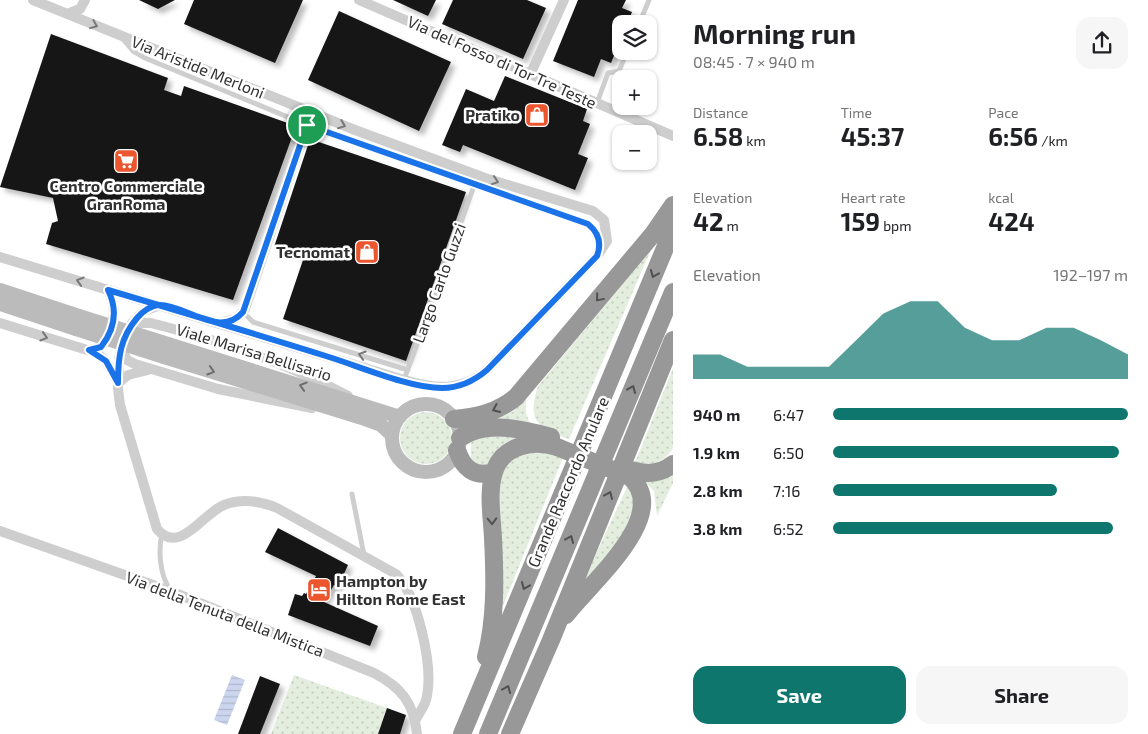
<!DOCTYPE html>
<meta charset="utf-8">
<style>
body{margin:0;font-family:"Exo 2",sans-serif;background:#f6f6f6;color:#202124;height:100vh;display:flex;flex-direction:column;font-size:19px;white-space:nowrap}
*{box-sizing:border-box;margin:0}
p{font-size:16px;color:#757577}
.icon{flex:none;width:28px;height:28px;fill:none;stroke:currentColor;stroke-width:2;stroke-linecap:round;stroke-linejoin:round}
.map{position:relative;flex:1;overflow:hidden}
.details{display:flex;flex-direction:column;background:#fff;width:475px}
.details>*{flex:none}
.buttons{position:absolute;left:612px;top:15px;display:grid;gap:10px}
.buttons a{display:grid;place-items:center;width:45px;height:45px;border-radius:10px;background:#fff;box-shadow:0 1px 4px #0004;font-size:25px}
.pin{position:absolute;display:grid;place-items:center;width:42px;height:42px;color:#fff;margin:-21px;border:2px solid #fff;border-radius:50%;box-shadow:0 1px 5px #0007}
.round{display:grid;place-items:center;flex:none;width:52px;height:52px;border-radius:15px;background:#f6f6f6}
.head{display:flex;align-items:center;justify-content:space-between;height:85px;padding:0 20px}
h1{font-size:28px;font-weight:700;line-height:38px}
.metrics{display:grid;grid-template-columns:repeat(3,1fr);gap:8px;height:85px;padding:5px 20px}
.metrics div{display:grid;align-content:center}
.metrics b{font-size:25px;font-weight:700}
.metrics small{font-size:14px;font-weight:400}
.metrics p{font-size:14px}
.chart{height:140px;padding:10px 20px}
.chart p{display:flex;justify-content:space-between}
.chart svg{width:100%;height:90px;margin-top:5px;fill:#0f766e;opacity:.7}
.cta{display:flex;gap:10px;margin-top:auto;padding:10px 20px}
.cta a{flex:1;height:58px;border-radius:15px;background:#0f766e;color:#fff;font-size:20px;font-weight:700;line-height:58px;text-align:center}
.cta a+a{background:#f6f6f6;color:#202124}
ul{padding:0 20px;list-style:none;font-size:16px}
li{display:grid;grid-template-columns:80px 60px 1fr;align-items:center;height:38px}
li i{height:12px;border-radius:6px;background:#0f766e}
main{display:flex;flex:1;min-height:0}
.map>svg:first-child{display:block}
.grass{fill:url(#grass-dots)}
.water{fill:url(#water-rules)}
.building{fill:#181818;filter:url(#shadow)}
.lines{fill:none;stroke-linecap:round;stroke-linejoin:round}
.service{stroke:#cecece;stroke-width:5}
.minor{stroke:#cecece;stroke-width:10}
.secondary{stroke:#bbb;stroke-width:14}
.motorway{stroke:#989898;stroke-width:18}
.secondary-bridge{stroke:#bbb;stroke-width:14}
.motorway-bridge{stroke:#989898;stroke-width:18}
.oneway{stroke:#787878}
.oneway2{stroke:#505050}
.oneway3{stroke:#6f6f6f}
.route-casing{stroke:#fff;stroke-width:10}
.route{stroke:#1a73e8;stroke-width:6}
.labels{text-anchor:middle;stroke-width:5;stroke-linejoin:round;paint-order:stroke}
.street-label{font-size:16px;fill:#313131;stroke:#fff}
.poi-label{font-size:16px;font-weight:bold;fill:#313131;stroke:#fff;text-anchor:end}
</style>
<main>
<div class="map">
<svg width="673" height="734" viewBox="0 0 673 734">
<defs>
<pattern id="grass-dots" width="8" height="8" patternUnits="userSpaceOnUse" patternTransform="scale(1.25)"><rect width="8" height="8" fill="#e3eedf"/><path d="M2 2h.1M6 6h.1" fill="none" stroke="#c3cdc0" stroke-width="1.8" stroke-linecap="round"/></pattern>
<pattern id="water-rules" width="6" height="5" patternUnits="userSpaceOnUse" patternTransform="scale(1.25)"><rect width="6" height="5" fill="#cbd6ee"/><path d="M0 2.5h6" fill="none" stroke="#afb8cd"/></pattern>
<filter id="shadow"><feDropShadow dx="4.5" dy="4.5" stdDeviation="2.5" flood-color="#0004"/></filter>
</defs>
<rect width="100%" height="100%" fill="#fff"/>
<path class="grass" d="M 651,250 L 569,439 C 539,429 526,422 538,386 Z
M 673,368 L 673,448 C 663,464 652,466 635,463 Z
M 526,396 L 526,413 L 531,427 L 486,423 L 514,411 Z
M400 438a26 26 0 1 1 52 0a26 26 0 1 1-52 0Z
M 480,434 L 529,438 L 486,466 L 477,465 L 471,458 L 471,441 Z
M 526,449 L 564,455 L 503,606 L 498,606 L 497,497 L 501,469 Z
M 673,472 L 673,483 L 657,516 L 654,491 L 640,477 Z
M 627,487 L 644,506 L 577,595 Z
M 294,675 L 387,708 L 378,734 L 271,734 Z"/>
<path class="water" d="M 232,675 L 245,680 L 227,725 L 214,720 Z"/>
<path class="building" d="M 139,0 L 175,0 L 158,9 Z
M 194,0 L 303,0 L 275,63 L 184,24 Z
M 393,0 L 436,0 L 428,16 Z
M 453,0 L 527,0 L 546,8 L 523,59 L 442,24 Z
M 578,0 L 626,0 L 622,8 L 632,12 L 627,24 L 621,24 L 621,38 L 611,63 L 601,59 L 594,77 L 553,61 Z
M 339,11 L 451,62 L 419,131 L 308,80 Z
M 51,34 L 168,78 L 164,90 L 181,96 L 184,86 L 296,126 L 233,300 L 46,244 L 52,223 L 58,221 L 53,198 L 0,187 Z
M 505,76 L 587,109 L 583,121 L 590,124 L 578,154 L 588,158 L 575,190 L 463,145 L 460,152 L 442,145 L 466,89 L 494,101 Z
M 310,139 L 466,192 L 406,361 L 283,319 L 304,257 L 274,247 Z
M 278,528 L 348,565 L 338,587 L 334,585 L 324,602 L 378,626 L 370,646 L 288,615 L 295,594 L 302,596 L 304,593 L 306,594 L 316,576 L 265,552 Z
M 260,676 L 280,684 L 260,734 L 238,734 Z
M 387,708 L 406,715 L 400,734 L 378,734 Z"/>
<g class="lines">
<path class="service" d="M 639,24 L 649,0
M 122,38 L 133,51 L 145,58 L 307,125 L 588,224 L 598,235 L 600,250
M 597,103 L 608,73 L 619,71 L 627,51
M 243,312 L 253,322 L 408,370
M 404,380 L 474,186
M 352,494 L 364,555
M 162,534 C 158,550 160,574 169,588"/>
<path class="minor" d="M 359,0 L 673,136
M 67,14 L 80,9 L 85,0
M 530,75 L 564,0
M 0,257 L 404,380 C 435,389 461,392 487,370 L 597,256 L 607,241 L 604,220 L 593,211 L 485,178 L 355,130 L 33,0
M 0,323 L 97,353 L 106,361 L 117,381
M 132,323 L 144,311 L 160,305
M 220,323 L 237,318 L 245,309 L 311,113
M 121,347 L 127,360 L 135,364 L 218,389 L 312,408
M 89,350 L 101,347 C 115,329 118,310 108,290
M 118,383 L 128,375 L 148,370
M 348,396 C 286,362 218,340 151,323 L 134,323 L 126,332 L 119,358 L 118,389 L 120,405 L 157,529 C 180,556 203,513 224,505 C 242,498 260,501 277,508 L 396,574 C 418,597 433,665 427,696 C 426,705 419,713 415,721
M 0,531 L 170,591 L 374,673 C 401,687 414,703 417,734"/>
<path class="secondary" d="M 0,290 L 79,316
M 0,304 L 76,329
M 168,344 L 400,417
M 164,357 L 362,418 L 381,425 L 392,435
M392 438a34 34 0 1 1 68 0a34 34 0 1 1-68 0Z"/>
<path class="motorway" d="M 454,419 C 478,417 498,412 516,397 L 653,234 L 673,205
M 460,438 C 485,420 523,429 551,437
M 457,450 C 463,468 474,478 494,472
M 632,470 C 647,475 661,474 673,464
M 566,615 C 589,584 673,515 630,477
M 486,657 C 496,618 495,578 493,538 C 492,517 487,490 495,469 C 505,444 535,440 557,447
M 462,734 L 673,229
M 488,734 L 673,292
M 510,734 L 551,640 L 673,340"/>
<path class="secondary-bridge" d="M 79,316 L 168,344
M 76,329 L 164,357"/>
<path class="motorway-bridge" d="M 557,447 L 630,477"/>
</g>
<defs><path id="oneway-chevron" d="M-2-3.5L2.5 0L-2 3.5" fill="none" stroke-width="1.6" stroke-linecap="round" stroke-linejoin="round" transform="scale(1.25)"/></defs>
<g class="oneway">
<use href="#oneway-chevron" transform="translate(94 25) rotate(22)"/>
<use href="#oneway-chevron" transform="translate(342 125) rotate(21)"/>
<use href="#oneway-chevron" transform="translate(495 181) rotate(18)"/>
<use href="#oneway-chevron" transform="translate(80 281) rotate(-163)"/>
<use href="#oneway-chevron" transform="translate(44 337) rotate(17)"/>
<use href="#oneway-chevron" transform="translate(362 355) rotate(-163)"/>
</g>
<g class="oneway2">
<use href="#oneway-chevron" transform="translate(654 274) rotate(112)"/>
<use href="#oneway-chevron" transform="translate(599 298) rotate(130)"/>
<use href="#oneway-chevron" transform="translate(632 389) rotate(-67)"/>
<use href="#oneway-chevron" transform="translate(496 409) rotate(156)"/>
<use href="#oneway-chevron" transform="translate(609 495) rotate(-67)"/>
<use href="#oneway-chevron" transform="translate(492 521) rotate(88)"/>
<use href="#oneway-chevron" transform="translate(570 539) rotate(-67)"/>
<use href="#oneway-chevron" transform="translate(525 586) rotate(113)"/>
<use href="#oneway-chevron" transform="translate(507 689) rotate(-67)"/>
</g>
<g class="oneway3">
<use href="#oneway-chevron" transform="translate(211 371) rotate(17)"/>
<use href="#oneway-chevron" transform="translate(303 386) rotate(-163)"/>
</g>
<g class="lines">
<defs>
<path id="route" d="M 307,125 L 243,312 C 220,339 186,305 160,305 C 151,305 142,312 137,318 C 120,338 118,358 118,383 L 106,361 L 89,350 L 101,347 C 115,329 118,310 108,290 C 182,312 256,334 329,357 C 361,367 410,388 442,388 C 459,388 474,381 487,370 L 597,256 C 602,243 599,233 588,224 L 307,125"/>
</defs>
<use href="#route" class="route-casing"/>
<use href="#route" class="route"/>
</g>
<defs>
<symbol id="shop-square" viewBox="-11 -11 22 22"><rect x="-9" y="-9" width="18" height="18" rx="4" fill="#ec562e" stroke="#fff"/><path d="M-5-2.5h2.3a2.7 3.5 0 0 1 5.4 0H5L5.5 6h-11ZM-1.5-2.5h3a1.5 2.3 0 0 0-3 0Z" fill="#fff"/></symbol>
<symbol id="supermarket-square" viewBox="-11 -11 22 22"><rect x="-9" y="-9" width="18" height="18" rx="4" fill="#ec562e" stroke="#fff"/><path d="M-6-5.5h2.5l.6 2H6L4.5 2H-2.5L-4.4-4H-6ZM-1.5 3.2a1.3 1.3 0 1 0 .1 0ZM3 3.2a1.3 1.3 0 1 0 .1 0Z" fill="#fff"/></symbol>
<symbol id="hotel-square" viewBox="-11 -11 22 22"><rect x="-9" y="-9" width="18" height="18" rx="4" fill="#ec562e" stroke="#fff"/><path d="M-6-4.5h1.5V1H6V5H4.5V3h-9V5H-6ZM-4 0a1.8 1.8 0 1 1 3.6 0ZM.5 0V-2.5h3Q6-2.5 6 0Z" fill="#fff"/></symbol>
</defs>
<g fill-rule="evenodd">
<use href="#shop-square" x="523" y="101" width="28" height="28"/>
<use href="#supermarket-square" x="112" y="147" width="28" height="28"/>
<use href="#shop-square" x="353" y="238" width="28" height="28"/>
<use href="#hotel-square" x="305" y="576" width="28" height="28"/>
</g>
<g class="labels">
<g class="street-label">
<text transform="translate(502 62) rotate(24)" y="6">Via del Fosso di Tor Tre Teste</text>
<text transform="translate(198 67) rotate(22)" y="6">Via Aristide Merloni</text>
<text transform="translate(439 283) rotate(-70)" y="6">Largo Carlo Guzzi</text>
<text transform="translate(254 352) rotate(17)" y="6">Viale Marisa Bellisario</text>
<text transform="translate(568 482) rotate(-67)" y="6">Grande Raccordo Anulare</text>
<text transform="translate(225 614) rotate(21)" y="6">Via della Tenuta della Mistica</text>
</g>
<g class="poi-label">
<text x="520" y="121">Pratiko</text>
<text x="126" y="192" text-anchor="middle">Centro Commerciale<tspan x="126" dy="18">GranRoma</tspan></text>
<text x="350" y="258">Tecnomat</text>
<text x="336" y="587" text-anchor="start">Hampton by<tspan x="336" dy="18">Hilton Rome East</tspan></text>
</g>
</g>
</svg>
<div class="buttons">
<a><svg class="icon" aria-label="layers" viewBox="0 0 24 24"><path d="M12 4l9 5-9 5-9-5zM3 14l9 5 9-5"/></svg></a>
<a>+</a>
<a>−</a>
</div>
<div class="pin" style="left:307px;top:125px;background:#1e9e55"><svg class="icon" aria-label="arrive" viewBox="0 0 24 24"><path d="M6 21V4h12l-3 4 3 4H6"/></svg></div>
</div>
<section class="details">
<div class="head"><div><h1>Morning run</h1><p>08:45 · 7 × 940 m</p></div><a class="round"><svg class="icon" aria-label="share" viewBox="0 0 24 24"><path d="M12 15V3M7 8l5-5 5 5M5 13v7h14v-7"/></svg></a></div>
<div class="metrics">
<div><p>Distance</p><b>6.58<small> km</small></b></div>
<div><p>Time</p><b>45:37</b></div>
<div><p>Pace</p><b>6:56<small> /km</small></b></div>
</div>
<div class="metrics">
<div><p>Elevation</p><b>42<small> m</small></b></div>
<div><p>Heart rate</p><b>159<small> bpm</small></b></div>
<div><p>kcal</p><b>424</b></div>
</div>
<div class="chart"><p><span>Elevation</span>192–197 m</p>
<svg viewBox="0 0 160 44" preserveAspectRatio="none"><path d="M0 44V32L10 32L20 38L30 38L40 38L50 38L60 25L70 12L80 6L90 6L100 19L110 25L120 25L130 19L140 19L150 25L160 32V44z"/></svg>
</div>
<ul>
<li><b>940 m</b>6:47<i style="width:100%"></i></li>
<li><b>1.9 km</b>6:50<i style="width:97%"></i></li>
<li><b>2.8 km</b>7:16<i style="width:76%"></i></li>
<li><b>3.8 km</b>6:52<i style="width:95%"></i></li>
</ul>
<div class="cta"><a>Save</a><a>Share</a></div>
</section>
</main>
